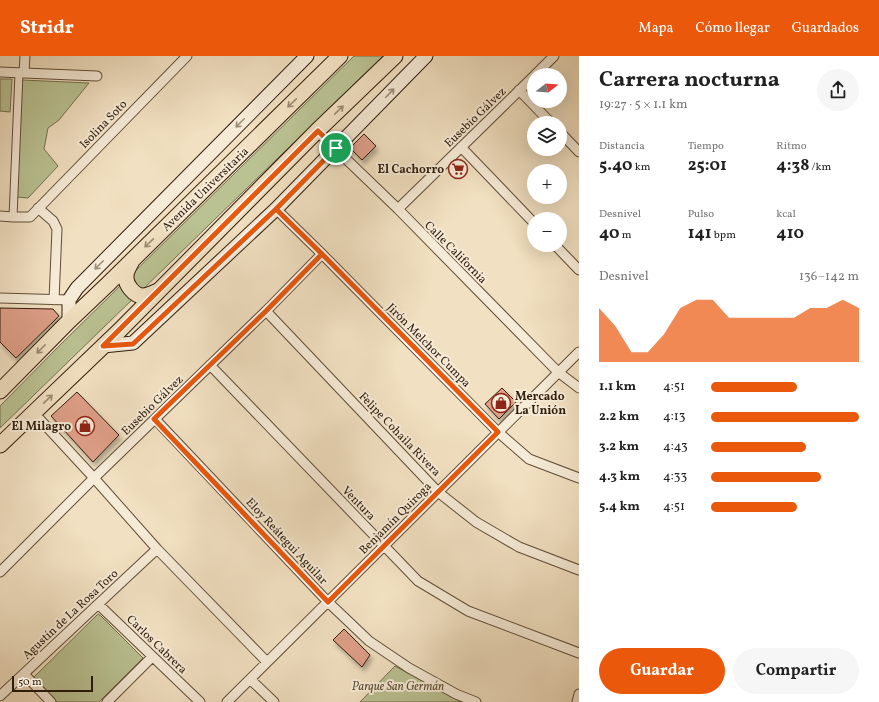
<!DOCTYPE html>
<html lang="es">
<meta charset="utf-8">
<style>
body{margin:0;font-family:Vollkorn,serif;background:#f6f6f6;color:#222;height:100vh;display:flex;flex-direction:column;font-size:15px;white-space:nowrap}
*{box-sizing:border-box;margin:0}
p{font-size:13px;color:#767676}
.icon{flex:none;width:22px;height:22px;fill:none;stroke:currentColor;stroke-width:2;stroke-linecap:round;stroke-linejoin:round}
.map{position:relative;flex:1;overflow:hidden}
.side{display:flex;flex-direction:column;background:#fff;width:300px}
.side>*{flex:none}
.needle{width:26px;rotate:73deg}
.controls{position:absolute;left:527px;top:12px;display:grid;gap:8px}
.controls a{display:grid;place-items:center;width:40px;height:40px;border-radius:50%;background:#fff;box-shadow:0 4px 16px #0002;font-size:20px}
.scale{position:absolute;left:12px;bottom:10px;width:81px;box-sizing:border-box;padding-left:4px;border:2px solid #301c0b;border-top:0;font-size:11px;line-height:14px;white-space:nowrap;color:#301c0b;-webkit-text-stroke:3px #f6ebd7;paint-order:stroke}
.pin{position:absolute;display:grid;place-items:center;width:34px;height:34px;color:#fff;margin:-17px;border:2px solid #fff;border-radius:50%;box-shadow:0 1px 4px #0007}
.round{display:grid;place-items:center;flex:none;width:42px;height:42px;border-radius:21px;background:#f6f6f6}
.headline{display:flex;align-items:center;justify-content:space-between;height:68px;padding:0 20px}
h1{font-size:22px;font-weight:700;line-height:30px}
.figures{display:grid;grid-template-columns:repeat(3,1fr);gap:6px;height:68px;padding:4px 20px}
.figures div{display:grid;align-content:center}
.figures b{font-size:17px;font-weight:700}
.figures small{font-size:11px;font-weight:400}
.figures p{font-size:11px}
.chart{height:112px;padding:8px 20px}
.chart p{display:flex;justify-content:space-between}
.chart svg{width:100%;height:72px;margin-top:4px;fill:#ea580c;opacity:.7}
.action{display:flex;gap:8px;margin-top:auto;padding:8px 20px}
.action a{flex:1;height:46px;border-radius:24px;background:#ea580c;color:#fff;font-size:16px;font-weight:700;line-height:46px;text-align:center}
.action a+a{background:#f6f6f6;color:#222}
ul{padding:0 20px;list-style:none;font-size:13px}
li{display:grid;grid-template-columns:64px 48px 1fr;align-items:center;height:30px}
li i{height:10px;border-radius:5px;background:#ea580c}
header{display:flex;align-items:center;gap:24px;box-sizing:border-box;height:56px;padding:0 20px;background:#ea580c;color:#fff}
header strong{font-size:19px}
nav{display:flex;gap:22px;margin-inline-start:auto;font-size:14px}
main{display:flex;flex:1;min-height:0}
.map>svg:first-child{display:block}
.green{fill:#bac293;stroke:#756f4f}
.building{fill:#de9f88;stroke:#301c0b;filter:url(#shadow)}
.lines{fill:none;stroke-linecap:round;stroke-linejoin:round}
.pedestrian-casing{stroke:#604d38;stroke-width:9}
.minor-casing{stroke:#604d38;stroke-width:11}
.secondary-casing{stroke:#301c0b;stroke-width:15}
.primary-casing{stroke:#301c0b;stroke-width:17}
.pedestrian{stroke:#f6ebd7;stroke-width:7}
.minor{stroke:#f6ebd7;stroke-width:9}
.secondary{stroke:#f6ebd7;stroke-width:13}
.primary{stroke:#f1e0c1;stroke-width:15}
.oneway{stroke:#9d8e7b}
.oneway2{stroke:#9a886f}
.route-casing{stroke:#fff;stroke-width:8}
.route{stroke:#ea580c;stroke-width:5}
.labels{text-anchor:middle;stroke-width:4;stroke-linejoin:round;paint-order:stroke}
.street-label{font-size:12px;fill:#301c0b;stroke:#f6ebd7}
.poi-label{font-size:12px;font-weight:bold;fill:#301c0b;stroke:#f6ebd7;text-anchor:end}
.park-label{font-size:12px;font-style:italic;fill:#594e34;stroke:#f6ebd7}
</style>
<header>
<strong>Stridr</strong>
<nav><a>Mapa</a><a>Cómo llegar</a><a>Guardados</a></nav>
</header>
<main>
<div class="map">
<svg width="579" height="646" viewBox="0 0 579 646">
<defs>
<filter id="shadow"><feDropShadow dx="2.5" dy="4.5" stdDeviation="2" flood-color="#0004"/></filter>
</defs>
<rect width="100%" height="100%" fill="#f1e0c1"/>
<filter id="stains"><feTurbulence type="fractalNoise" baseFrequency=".005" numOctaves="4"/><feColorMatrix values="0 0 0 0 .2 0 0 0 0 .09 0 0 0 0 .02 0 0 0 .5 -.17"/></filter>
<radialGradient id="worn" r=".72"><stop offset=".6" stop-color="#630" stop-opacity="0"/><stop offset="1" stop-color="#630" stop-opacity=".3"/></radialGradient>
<path class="green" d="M 354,0 L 383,0 L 0,372 L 0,350 L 60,289 Z
M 0,23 L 12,23 L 10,56 L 0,55 Z
M 22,24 L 89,27 L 59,64 L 48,72 L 44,93 L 58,110 L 28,142 L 17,141 Z
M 98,558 L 101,560 L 143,602 L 99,646 L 57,646 L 33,622 Z
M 395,610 L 461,646 L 360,646 Z"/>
<path class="building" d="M 364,78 L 376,90 L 362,104 L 350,92 Z
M 0,252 L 53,253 L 59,260 L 16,302 L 0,286 Z
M 502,332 L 516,346 L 499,363 L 485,348 Z
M 77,336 L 119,379 L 93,406 L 51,360 Z
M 344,573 L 370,599 L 362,611 L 333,584 Z"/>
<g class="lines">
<defs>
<path id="pedestrian" d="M 13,161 L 19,17"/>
<path id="minor" d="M 0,16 L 97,20
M 24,17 L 25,0
M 535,19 L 554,0
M 519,34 L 551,67
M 317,75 L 398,153 L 558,316 L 579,332
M 560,76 L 579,96
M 461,91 L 534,167
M 38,152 L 53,165 L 57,173 L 54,244
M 276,153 L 322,198 L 498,376 L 529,403 L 579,422
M 398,153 L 534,20
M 0,160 L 13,161 L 30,161 L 187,0
M 555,189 L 579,214
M 0,242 L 69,244
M 266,255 L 438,436 L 476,466 L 519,491 L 579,514
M 210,309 L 418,525 L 468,555 L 579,597
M 34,357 L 94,422 L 157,493 L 267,606
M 155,363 L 328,546 L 369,585 L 409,612 L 456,638 L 476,646
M 0,516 L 94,422 L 266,255 L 322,198
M 98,548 L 200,646
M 24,618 L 51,646
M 250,623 L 274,646
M 0,640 L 157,493
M 107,646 L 152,601
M 227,646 L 579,296
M 577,646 L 579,638"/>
<path id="secondary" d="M 69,265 L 69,244 L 77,232 L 307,0
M 103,290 L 133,287 L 276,153 L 426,0"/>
<path id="primary" d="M 132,205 C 130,209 126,215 126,220 C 125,228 134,240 143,240 C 148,240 153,237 158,235
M 0,335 L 69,265 L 108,228 L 340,0
M 0,389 L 119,275 L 317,75 L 395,0"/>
</defs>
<use href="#pedestrian" class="pedestrian-casing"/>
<use href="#minor" class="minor-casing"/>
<use href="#secondary" class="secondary-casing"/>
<use href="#primary" class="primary-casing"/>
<use href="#pedestrian" class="pedestrian"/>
<use href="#minor" class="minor"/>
<use href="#secondary" class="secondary"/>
<use href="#primary" class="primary"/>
</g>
<defs><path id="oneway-shaft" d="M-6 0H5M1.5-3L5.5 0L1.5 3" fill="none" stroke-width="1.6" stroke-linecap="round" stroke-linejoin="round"/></defs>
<g class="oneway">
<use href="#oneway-shaft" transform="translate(390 37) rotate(-46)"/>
<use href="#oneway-shaft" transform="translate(240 67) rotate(135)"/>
<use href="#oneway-shaft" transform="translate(99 209) rotate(135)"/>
</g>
<g class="oneway2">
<use href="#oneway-shaft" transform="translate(292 47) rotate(136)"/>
<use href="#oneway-shaft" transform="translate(339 54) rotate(-44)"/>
<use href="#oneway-shaft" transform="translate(149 187) rotate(136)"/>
<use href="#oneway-shaft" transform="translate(41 293) rotate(135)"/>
<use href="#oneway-shaft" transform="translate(48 343) rotate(-44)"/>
</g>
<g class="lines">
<defs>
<path id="route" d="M 336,92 L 276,153 L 322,198 L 266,255 L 154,363 L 328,546 L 498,376 L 322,198 L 276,153 L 133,288 L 103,290 L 318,75 L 336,92"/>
</defs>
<use href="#route" class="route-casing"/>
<use href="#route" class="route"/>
</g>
<defs>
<symbol id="supermarket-ring" viewBox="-11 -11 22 22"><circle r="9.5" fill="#f6ebd7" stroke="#8f2418" stroke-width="1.5"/><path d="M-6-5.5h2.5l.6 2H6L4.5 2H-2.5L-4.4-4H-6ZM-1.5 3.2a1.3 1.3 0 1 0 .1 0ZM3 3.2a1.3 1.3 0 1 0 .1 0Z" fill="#8f2418"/></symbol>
<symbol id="shop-ring" viewBox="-11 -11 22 22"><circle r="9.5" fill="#f6ebd7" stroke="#8f2418" stroke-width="1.5"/><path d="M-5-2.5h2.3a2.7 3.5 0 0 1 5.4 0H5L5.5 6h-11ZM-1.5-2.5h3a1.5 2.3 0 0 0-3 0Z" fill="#8f2418"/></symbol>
</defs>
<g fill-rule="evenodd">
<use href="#supermarket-ring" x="447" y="102" width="22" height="22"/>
<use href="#shop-ring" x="490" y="336" width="22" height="22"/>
<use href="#shop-ring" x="74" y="359" width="22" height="22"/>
</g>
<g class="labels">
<g class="street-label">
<text transform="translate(475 61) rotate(-44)" y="4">Eusebio Gálvez</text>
<text transform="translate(103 68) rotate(-46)" y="4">Isolina Soto</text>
<text transform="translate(205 133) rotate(-44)" y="4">Avenida Universitaria</text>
<text transform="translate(456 196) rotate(45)" y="4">Calle California</text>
<text transform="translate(429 289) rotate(45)" y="4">Jirón Melchor Cumpa</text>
<text transform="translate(152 349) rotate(-44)" y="4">Eusebio Gálvez</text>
<text transform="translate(400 378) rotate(46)" y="4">Felipe Cohaila Rivera</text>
<text transform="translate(359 447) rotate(46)" y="4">Ventura</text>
<text transform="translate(395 462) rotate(-45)" y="4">Benjamín Quiroga</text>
<text transform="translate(287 485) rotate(47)" y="4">Eloy Reátegui Aguilar</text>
<text transform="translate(70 558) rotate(-43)" y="4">Agustín de La Rosa Toro</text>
<text transform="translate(157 588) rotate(44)" y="4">Carlos Cabrera</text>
</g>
<g class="poi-label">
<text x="444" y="117">El Cachorro</text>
<text x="515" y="344" text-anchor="start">Mercado<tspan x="515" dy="14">La Unión</tspan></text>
<text x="71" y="374">El Milagro</text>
</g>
<g class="park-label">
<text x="398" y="634">Parque San Germán</text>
</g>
</g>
<rect width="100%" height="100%" filter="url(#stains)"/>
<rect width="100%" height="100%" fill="url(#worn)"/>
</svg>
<div class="controls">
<a><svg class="needle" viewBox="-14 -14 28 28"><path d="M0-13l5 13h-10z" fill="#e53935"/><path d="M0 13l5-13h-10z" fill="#767676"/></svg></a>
<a><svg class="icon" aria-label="layers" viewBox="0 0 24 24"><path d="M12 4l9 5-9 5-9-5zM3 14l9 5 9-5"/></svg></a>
<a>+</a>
<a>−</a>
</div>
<div class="scale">50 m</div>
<div class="pin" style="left:336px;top:92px;background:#1e9e55"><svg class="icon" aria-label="arrive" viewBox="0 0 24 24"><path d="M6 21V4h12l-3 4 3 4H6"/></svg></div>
</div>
<section class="side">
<div class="headline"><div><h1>Carrera nocturna</h1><p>19:27 · 5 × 1.1 km</p></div><a class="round"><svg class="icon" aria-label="share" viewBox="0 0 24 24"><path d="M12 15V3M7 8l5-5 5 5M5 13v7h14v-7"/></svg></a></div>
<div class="figures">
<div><p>Distancia</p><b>5.40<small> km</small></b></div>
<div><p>Tiempo</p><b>25:01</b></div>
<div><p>Ritmo</p><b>4:38<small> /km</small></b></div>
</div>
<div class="figures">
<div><p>Desnivel</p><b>40<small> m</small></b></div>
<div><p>Pulso</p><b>141<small> bpm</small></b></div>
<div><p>kcal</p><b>410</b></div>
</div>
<div class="chart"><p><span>Desnivel</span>136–142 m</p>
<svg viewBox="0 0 160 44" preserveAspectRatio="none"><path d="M0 44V11L10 22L20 38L30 38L40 27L50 11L60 6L70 6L80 17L90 17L100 17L110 17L120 17L130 11L140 11L150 6L160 11V44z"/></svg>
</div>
<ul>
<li><b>1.1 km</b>4:51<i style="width:58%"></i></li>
<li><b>2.2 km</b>4:13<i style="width:100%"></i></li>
<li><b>3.2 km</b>4:43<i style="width:64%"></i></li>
<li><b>4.3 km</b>4:33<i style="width:74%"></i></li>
<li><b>5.4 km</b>4:51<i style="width:58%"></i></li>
</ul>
<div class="action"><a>Guardar</a><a>Compartir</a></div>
</section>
</main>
